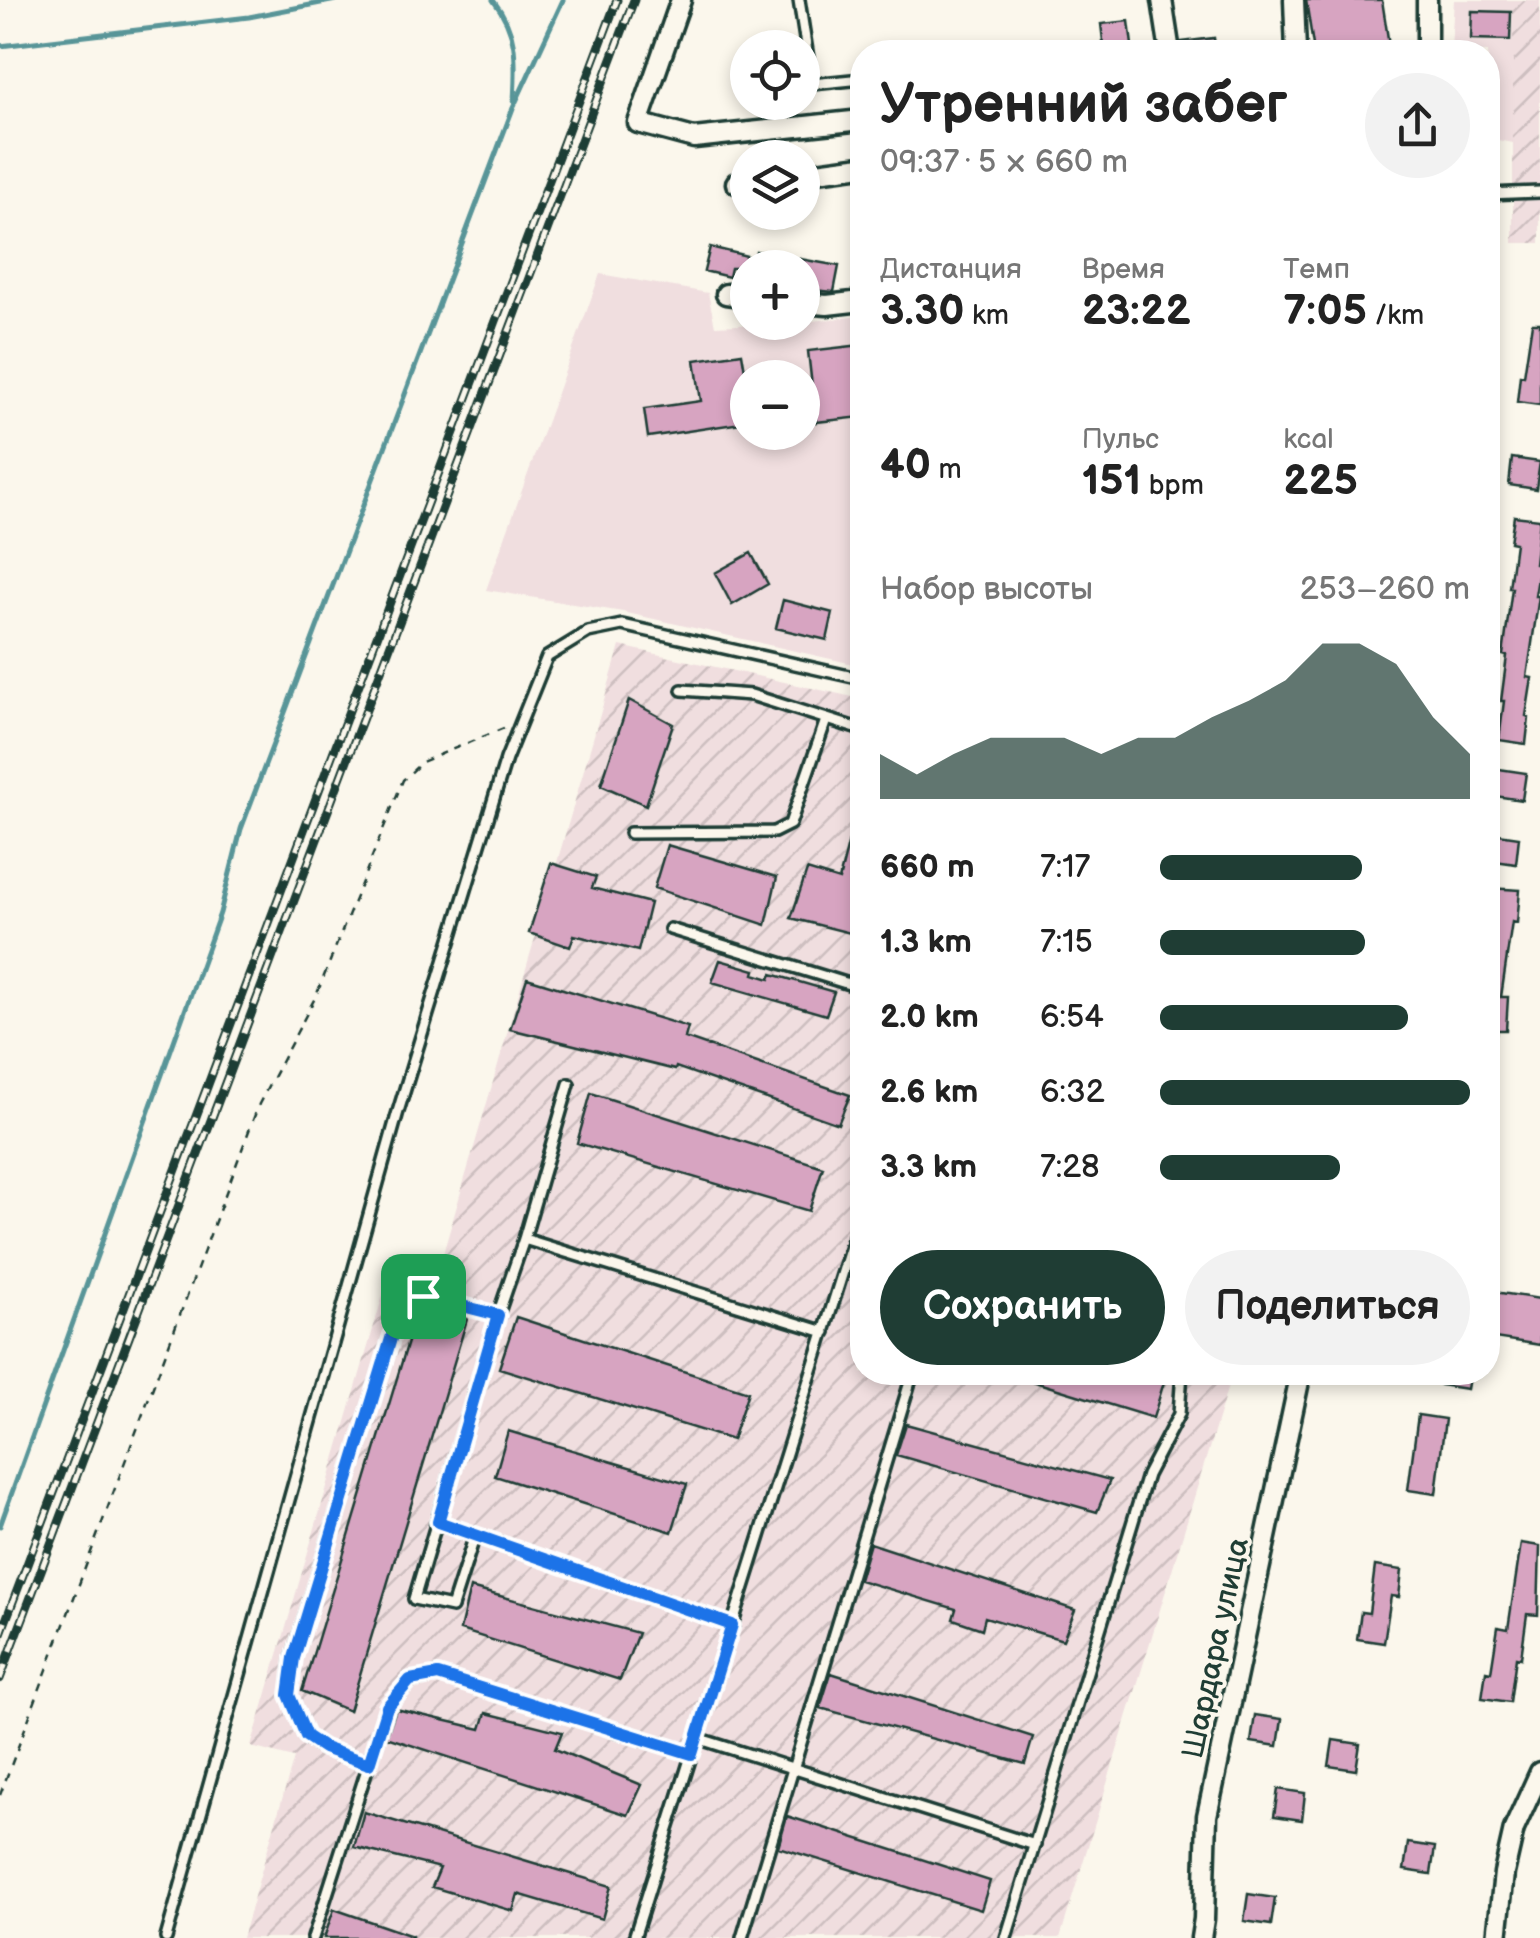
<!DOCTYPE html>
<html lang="ru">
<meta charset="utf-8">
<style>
body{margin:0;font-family:"Balsamiq Sans",sans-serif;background:#f2f2f2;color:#222;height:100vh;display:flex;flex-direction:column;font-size:38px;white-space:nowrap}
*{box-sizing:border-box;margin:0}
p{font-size:32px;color:#767676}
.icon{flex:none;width:55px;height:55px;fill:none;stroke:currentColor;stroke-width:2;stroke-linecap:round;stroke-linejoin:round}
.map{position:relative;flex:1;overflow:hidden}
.panel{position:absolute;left:850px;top:40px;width:650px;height:1345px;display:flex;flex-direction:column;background:#fff;border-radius:40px;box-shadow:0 5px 15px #0003}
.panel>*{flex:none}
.buttons{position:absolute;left:730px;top:30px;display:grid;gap:20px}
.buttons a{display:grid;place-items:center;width:90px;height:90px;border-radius:50%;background:#fff;box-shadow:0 5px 15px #0003;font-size:50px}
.pin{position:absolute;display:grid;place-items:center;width:85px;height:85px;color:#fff;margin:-42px;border-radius:20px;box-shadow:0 5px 15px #0006}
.round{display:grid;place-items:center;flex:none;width:105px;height:105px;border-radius:52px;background:#f2f2f2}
.overview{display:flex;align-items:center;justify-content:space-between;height:170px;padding:0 30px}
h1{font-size:55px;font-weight:600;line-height:75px}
.figures{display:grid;grid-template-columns:repeat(3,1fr);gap:15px;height:170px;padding:10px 30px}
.figures div{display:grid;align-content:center}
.figures b{font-size:42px;font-weight:600}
.figures small{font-size:28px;font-weight:400}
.figures p{font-size:28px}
.chart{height:280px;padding:20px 30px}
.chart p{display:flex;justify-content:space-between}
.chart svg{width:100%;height:180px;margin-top:10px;fill:#1f3d34;opacity:.7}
.cta{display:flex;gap:20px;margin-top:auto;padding:20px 30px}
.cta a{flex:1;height:115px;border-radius:60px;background:#1f3d34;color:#fff;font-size:40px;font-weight:600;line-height:115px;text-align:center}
.cta a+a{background:#f2f2f2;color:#222}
ul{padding:0 30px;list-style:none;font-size:32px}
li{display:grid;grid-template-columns:160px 120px 1fr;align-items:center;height:75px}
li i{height:25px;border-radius:12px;background:#1f3d34}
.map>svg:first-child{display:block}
.built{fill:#f0dedf;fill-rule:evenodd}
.industrial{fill:url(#industrial-furrows)}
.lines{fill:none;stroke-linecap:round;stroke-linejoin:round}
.stream{stroke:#599598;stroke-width:5}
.building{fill:#d7a4c1;stroke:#1f3d34;stroke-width:2.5}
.lane-casing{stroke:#1f3d34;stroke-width:16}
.street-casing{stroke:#1f3d34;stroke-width:25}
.path{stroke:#1f3d34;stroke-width:2.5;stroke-dasharray:8 8;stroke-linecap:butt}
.lane{stroke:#fbf7ec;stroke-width:9}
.street{stroke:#fbf7ec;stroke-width:18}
.rail-casing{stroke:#1f3d34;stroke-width:9}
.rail{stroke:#fbf7ec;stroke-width:5;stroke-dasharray:15;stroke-linecap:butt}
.route-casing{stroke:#fff;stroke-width:20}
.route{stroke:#1a73e8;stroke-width:12}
.labels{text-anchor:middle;stroke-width:8;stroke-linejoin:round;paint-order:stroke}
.street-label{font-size:30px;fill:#1f3d34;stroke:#fbf7ec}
</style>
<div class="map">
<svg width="1540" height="1938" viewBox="0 0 1540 1938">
<defs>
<pattern id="industrial-furrows" width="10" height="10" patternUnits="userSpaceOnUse" patternTransform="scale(2.5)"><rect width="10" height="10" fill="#f0dedf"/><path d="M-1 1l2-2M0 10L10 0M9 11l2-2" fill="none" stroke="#cdbfc0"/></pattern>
</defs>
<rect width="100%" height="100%" fill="#fbf7ec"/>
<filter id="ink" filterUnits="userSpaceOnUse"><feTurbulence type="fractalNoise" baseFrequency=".01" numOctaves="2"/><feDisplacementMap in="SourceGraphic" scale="20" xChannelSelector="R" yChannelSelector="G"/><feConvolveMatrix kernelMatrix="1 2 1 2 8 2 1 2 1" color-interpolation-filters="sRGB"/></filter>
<g filter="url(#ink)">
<path class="built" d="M 1454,0 L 1513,0 L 1513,143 L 1488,138 L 1488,52 L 1473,52 L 1472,47 L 1451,49 Z
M 600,274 L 708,293 L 715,326 L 802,322 L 862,316 L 862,666 L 623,612 L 486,590 ZM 748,378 L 802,378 L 802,432 L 748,432 Z"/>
<path class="industrial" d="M 1513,0 L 1540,0 L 1540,243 L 1513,243 Z
M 620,646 L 862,699 L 862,1372 L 1232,1373 L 1060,1938 L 242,1938 L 294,1758 L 251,1747 L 390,1271 L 435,1281 Z"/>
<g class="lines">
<path class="stream" d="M 493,0 C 519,33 516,62 514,101
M 0,46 L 249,17 L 336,0
M 0,1526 L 220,913 L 241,829 L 513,108 L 563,0"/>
</g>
<path class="building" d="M 1306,0 L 1382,0 L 1389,45 L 1336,52 L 1314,52 Z
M 1472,11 L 1511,12 L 1510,40 L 1471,39 Z
M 1129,21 L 1132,45 L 1104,49 L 1101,24 Z
M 1214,38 L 1216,52 L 1182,52 L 1181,42 Z
M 710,247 L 755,258 L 756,251 L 839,266 L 834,292 L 802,289 L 802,268 L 731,268 L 729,277 L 704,271 Z
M 1532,323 L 1540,323 L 1540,405 L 1517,402 L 1520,375 L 1524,376 Z
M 862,345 L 862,417 L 816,422 L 808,351 Z
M 742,353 L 748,389 L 748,422 L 648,437 L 644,409 L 701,401 L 695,360 Z
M 1512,458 L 1540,462 L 1536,489 L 1509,485 Z
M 1514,516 L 1540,519 L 1535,564 L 1540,565 L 1535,596 L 1539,596 L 1527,677 L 1532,678 L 1526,716 L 1529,717 L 1526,744 L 1499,740 L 1504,701 L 1501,701 L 1507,656 L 1503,655 L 1512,588 L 1509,588 L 1515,543 L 1510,542 Z
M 751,553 L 768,584 L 732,605 L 715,573 Z
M 783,600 L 833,613 L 827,640 L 776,628 Z
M 629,700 L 673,724 L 646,805 L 601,785 Z
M 1499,769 L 1526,773 L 1522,800 L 1495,796 Z
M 858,805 L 862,806 L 862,936 L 791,918 L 807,870 L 839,880 Z
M 1492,833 L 1519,837 L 1516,864 L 1488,860 Z
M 667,845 L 777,877 L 766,925 L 654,888 Z
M 551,863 L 596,877 L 592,888 L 650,903 L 638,951 L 574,935 L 570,947 L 529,933 Z
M 1488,888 L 1520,890 L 1517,923 L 1512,922 L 1501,997 L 1508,997 L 1506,1030 L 1496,1030 L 1496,1033 L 1488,1033 Z
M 720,960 L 755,970 L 754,974 L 770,979 L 772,974 L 834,992 L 826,1015 L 712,982 Z
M 527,978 L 688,1027 L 685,1038 L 850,1095 L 838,1124 L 676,1067 L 675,1070 L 510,1029 Z
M 591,1093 L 823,1167 L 809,1211 L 577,1143 Z
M 1488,1291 L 1540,1299 L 1540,1345 L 1488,1337 Z
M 424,1306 L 468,1316 L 349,1711 L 302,1691 L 418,1309 Z
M 516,1317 L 748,1392 L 732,1440 L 499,1368 Z
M 1015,1372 L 1133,1372 L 1164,1382 L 1153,1418 L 1015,1376 Z
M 1442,1372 L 1470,1372 L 1467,1389 L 1440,1385 Z
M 1418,1415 L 1445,1419 L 1436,1494 L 1408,1490 Z
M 906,1424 L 1110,1480 L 1097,1512 L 896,1455 Z
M 508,1431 L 687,1484 L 672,1532 L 495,1476 Z
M 870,1543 L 1075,1610 L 1063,1640 L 985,1617 L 982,1629 L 953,1619 L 956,1609 L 859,1580 Z
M 1521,1543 L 1540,1546 L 1538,1615 L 1527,1614 L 1521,1658 L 1516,1657 L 1510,1702 L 1482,1698 L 1486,1671 L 1491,1672 L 1498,1627 L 1508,1629 Z
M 1375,1566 L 1402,1570 L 1399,1597 L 1391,1596 L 1384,1643 L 1357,1639 L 1361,1612 L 1369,1613 Z
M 470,1588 L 638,1633 L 620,1680 L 460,1630 Z
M 831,1673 L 1033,1737 L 1025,1764 L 820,1708 Z
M 396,1709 L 481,1729 L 486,1713 L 562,1732 L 555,1749 L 642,1785 L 628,1815 L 386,1737 Z
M 1255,1715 L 1282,1719 L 1278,1746 L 1251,1742 Z
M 1333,1740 L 1360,1744 L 1356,1770 L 1329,1766 Z
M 1278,1789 L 1305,1793 L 1302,1820 L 1274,1816 Z
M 364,1812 L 611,1886 L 602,1919 L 518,1894 L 513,1911 L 432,1887 L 440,1868 L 354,1847 Z
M 787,1816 L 990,1881 L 981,1910 L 778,1847 Z
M 1408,1843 L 1435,1847 L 1431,1874 L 1404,1870 Z
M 1248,1894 L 1275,1898 L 1271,1925 L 1244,1921 Z
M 334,1909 L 412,1936 L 412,1938 L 324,1938 Z"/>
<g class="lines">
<defs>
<path id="lane" d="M 799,0 L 812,84 L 862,79
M 1488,194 L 1540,192
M 682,690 L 751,695 L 862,730
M 630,833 L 774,832 L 790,824 L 826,720
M 670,929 L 862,988
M 524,1239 L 825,1332
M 438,1522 L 733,1625
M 475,1535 L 452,1607 L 414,1599 L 498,1315 L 524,1239 L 569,1084
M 697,1738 L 1035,1845
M 369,1764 L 323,1748 L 306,1736 L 289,1695 L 293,1657 L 400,1309 L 423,1297 L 498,1315
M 166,1938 L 397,1115 L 506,759 L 547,657 L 588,632 L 622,625 L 862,679
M 313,1938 L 387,1707 L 410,1681 L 438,1675 L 692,1754
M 634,1938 L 862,1211
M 742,1938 L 913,1372
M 1006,1938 L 1147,1475 L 1179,1414 L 1182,1372"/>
<path id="street" d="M 681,0 L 638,123 L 694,138 L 862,120
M 1162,0 L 1170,52
M 1294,0 L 1296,52
M 1427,52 L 1427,0
M 802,174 L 862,166
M 736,183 L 748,182
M 726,294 L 748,297
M 802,303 L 827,305 L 862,301
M 1201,1938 L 1204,1919 L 1207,1816 L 1301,1372
M 1497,1938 L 1504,1873 L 1514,1829 L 1540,1772"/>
</defs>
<use href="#lane" class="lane-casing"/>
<use href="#street" class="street-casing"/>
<path class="path" d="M 0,1795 L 259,1104 L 316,996 L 403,780 L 422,762 L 504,728"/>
<use href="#lane" class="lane"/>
<use href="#street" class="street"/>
<defs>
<path id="rail" d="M 0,1636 L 617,0
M 0,1679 L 634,0"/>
</defs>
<use href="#rail" class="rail-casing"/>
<use href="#rail" class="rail"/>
</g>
</g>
<g class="lines" filter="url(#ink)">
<defs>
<path id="route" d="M 423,1296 L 498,1315 L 438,1522 L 732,1625 L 692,1754 L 438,1675 L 410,1680 L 387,1707 L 369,1764 L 324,1748 L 306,1736 L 289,1695 L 294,1658 L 400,1309 Z"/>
</defs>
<use href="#route" class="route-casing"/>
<use href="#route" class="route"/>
</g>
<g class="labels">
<g class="street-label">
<text transform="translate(1215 1648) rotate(-78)" y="10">Шардара улица</text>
</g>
</g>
</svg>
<div class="buttons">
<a><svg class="icon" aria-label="locate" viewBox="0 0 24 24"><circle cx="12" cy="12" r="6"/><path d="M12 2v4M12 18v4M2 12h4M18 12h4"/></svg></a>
<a><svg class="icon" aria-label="layers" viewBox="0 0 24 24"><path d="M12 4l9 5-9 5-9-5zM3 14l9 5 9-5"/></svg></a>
<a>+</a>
<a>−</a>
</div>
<div class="pin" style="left:423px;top:1296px;background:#1e9e55"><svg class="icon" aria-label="arrive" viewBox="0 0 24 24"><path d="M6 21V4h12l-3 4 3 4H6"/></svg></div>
<section class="panel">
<div class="overview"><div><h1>Утренний забег</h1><p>09:37 · 5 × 660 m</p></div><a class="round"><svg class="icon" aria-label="share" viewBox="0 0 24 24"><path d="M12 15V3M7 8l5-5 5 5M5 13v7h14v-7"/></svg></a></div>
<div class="figures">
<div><p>Дистанция</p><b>3.30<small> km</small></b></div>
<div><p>Время</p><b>23:22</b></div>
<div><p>Темп</p><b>7:05<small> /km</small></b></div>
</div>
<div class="figures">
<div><b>40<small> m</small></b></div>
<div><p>Пульс</p><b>151<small> bpm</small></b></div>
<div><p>kcal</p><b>225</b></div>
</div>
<div class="chart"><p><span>Набор высоты</span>253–260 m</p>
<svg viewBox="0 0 160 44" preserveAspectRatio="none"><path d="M0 44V33L10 38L20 33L30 29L40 29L50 29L60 33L70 29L80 29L90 24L100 20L110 15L120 6L130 6L140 11L150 24L160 33V44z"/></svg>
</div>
<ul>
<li><b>660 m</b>7:17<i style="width:65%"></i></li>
<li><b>1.3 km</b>7:15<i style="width:66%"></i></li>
<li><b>2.0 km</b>6:54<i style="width:80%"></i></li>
<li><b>2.6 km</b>6:32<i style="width:100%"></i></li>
<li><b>3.3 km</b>7:28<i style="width:58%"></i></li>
</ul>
<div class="cta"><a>Сохранить</a><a>Поделиться</a></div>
</section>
</div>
